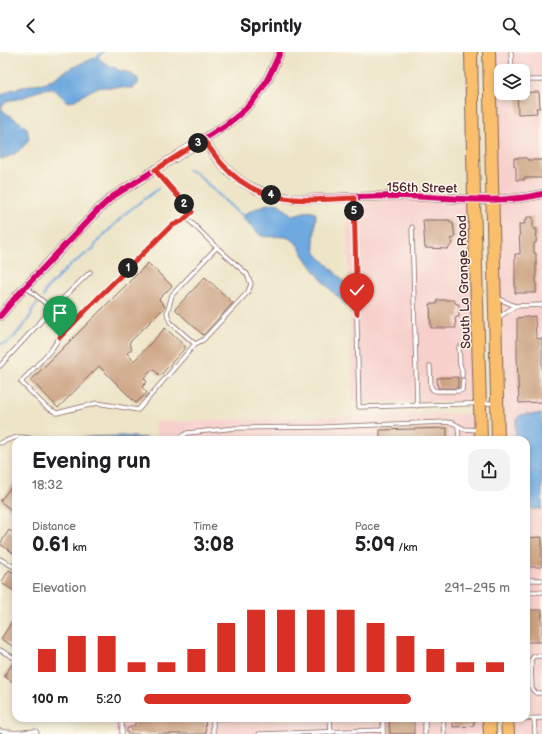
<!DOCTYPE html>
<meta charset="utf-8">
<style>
body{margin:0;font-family:"Balsamiq Sans",sans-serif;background:#f2f2f2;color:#202124;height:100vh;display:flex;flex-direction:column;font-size:15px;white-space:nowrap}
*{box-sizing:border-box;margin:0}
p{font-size:13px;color:#757577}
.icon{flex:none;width:22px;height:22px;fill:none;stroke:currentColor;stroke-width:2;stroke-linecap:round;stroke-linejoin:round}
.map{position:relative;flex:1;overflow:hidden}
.sheet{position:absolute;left:12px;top:384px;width:518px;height:286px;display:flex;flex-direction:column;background:#fff;border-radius:12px;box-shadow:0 2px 6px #0003}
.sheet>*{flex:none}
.tools{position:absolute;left:494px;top:12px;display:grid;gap:8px}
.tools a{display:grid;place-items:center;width:36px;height:36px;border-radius:8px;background:#fff;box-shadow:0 2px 6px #0003;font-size:20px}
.pin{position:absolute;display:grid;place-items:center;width:34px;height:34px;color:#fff;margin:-41px -17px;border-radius:50% 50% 50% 0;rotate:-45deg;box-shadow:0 0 4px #0007}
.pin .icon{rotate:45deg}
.km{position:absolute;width:20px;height:20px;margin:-10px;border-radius:50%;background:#222;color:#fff;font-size:11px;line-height:20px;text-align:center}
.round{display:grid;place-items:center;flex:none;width:42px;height:42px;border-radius:12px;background:#f2f2f2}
.head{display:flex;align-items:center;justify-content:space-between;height:68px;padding:0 20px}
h1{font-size:22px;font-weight:600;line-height:30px}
.stats{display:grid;grid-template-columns:repeat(3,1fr);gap:6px;height:68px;padding:4px 20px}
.stats div{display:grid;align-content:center}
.stats b{font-size:20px;font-weight:600}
.stats small{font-size:11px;font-weight:400}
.stats p{font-size:11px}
.chart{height:112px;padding:8px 20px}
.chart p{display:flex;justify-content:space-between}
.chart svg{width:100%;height:72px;margin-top:4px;stroke:#d93025;stroke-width:6}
ul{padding:0 20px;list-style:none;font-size:13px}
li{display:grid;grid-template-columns:64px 48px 1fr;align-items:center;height:30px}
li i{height:10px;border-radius:5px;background:#d93025}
header{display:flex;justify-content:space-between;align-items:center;height:52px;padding:0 20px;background:#fff;font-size:18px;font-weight:600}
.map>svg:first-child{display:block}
.built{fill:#f7d0cc;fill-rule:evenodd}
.water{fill:#6ea9df;stroke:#5c6485}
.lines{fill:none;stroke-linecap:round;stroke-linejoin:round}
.stream{stroke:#6ea9df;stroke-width:2}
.building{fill:#cca281}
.service-casing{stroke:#836462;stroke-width:5}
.tertiary-casing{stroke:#836462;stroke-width:10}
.trunk-casing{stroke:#836462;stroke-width:14}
.service{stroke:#fff;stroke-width:3.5}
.tertiary{stroke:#fff;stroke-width:9}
.trunk{stroke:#f9bf6d;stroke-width:12}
.cycleway-casing{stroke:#fbf7ec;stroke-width:8}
.cycleway{stroke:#d6006c;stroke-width:6}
.route-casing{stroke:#fff;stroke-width:8}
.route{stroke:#d93025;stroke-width:5}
.labels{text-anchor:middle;stroke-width:3;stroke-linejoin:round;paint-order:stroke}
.street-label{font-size:13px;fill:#4a1f2b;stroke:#fbf7ec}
</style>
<header><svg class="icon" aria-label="back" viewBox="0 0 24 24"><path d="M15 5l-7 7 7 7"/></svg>Sprintly<svg class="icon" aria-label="search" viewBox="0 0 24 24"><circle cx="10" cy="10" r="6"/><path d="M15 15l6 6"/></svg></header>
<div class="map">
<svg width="542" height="682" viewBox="0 0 542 682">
<rect width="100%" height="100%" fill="#fbf7ec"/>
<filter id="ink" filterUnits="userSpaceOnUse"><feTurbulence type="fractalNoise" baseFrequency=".025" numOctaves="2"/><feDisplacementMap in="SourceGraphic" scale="8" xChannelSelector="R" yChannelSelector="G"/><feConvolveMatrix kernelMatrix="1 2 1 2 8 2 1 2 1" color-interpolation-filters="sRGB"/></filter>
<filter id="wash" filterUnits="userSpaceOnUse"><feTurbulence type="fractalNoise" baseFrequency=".012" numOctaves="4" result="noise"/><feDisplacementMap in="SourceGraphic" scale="16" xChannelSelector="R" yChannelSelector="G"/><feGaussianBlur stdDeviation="0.9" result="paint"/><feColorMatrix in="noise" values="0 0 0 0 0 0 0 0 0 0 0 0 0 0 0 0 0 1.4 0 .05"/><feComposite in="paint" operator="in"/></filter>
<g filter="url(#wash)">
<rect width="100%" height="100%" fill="#eee5c8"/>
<path class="built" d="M 491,0 L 542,0 L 542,682 L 509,682 L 509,666 L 526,666 L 526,388 L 500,388 ZM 501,19 L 523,19 L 523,41 L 501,41 Z
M 403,148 L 470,151 L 478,349 L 353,351 L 346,150 Z
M 475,361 L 476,388 L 157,388 L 155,370 Z
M 114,666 L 482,666 L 481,682 L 115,682 Z"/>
<path class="water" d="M 97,5 L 106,12 L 116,16 L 118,18 L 130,21 L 138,27 L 138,32 L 133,36 C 124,36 105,34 97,36 C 87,39 79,48 68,50 L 54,37 L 48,36 L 36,40 L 22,46 L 7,49 L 1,56 L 7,62 L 9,63 L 21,71 L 27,76 L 29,87 C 20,99 15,104 0,107 L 0,44 L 11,38 L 34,32 L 44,31 L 49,28 L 53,27 L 69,17 L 74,15 L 82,11 Z
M 273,151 L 279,152 L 292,163 C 301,162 308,156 316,162 L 314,191 L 316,201 L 353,239 L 355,248 L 350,253 L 346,253 C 329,237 314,220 302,200 C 298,194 296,189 289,186 C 280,183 271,186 261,184 L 243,166 L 243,163 C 252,158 262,153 273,151 Z
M 527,362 L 542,362 L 542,457 L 526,457 L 526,388 L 516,388 C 516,381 513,367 521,363 C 523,362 525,363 527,362 Z
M 123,384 L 145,386 L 149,388 L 76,388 L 77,387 L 89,385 Z"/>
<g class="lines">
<path class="stream" d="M 96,6 L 103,0
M 187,118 L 195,120 L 238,161 L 243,163
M 43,245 L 45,239 L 68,215 L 94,196 L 97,190 L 127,160 L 158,137
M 0,292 L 7,291 L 14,285 L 28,268 L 31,263 L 32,258 L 37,252"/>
</g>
<g id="blocks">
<path class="building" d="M 539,40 L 540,56 L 536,56 L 537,61 L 518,62 L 517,41 Z
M 514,106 L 527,106 L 527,108 L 542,108 L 542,126 L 524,126 L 524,128 L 516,128 L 516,115 L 514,114 Z
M 527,165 L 533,165 L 533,177 L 537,177 L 536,191 L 534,191 L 534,201 L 536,201 L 536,241 L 515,241 L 515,202 L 520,202 L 519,172 L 525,172 L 524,168 L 527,168 Z
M 423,168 L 450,168 L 450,171 L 453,171 L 455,186 L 450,187 L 453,191 L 448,197 L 425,196 Z
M 148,211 L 172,234 L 159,247 L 165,255 L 129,291 L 132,297 L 127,301 L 134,309 L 165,276 L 186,295 L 160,324 L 153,317 L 144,326 L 147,330 L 142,335 L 147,341 L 136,351 L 99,314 L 58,356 L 31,328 Z
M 205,225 L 233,251 L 203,283 L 175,257 Z
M 437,248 L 454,248 L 456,252 L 459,252 L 459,265 L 455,265 L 456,276 L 431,276 L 430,252 L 437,252 Z
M 535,264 L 536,286 L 542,287 L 542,350 L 519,351 L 517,305 L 517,266 Z
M 458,325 L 458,336 L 438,336 L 437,326 Z
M 447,376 L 447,388 L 380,388 L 380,378 Z
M 16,429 L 16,462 L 0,449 Z
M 9,478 L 16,483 L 16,503 L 0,492 Z
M 542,485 L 542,515 L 526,515 L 526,486 Z
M 9,518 L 16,522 L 16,540 L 1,531 Z
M 526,558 L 542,558 L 542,590 L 526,590 Z
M 11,571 L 16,574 L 16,596 L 1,587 Z
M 13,611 L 16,613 L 16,632 L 4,624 Z
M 135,666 L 205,666 L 206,682 L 127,682 L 127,676 L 129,676 L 135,673 Z
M 389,666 L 414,666 L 414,682 L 390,682 Z
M 453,666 L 474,666 L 474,674 L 453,675 Z"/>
</g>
</g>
<g filter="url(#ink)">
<use href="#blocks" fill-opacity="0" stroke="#836462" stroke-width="1"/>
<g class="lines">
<defs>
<path id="service" d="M 511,0 L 512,19
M 523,28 L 542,28
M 354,146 L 359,355 L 496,351
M 412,175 L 417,354
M 90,220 L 52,257 L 69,275 L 171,174 L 182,169 L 191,160 L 155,118
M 497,246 L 515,254 L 542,253
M 498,266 L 515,254
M 69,275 L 60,285 L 51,298 L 21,330 L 46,355 L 57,361 L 97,351 L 138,358 L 195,292 L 203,288 L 248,240 L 251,232 L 247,222 L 214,193 L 186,165
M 195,292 L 170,270 L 167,261 L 172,243 L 217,195
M 459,295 L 460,313 L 462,318 L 462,324
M 0,314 L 52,257 L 26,235
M 430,314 L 431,335 L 433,338 L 436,339 L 459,339 L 462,338 L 463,328
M 458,374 L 459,388
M 177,388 L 187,381 L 236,376 L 324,375 L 445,370 L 453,371 L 464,377 L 478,378
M 0,391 C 14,386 20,382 34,388
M 0,507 L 16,516
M 526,528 L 542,528
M 526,540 L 542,540
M 0,598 L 16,607
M 542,604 L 534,604 L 531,608 L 532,637 L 536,641 L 542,641
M 122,666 L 122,682
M 213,666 L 231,666
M 213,666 L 213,682
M 330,666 L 331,681
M 383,666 L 383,682
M 425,666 L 425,682
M 443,666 L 444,682
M 534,666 L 535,682
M 509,667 L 542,666
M 0,679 C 12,682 24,680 36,679 L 37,682
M 259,682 L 383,678"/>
<path id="tertiary" d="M 203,87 C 209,96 215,105 222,112 C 244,137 271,147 304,147 C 337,146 370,144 402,144 C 448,145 497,153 542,142
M 0,264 L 16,245 L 97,159 L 112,145 L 226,73 C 231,69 238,64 243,59 C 261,43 271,22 280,0"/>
<path id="trunk" d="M 471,0 L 474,147 L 481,388
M 489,0 L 498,388
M 489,666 L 490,682
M 507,666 L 508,682"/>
</defs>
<use href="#service" class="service-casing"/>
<use href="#tertiary" class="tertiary-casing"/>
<use href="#trunk" class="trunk-casing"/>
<use href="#service" class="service"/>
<use href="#tertiary" class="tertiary"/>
<use href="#trunk" class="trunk"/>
<defs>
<path id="cycleway" d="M 203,87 C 209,96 215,105 222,112 C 244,137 271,147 304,147 C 337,146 370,144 402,144 C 448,145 497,153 542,142
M 0,264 L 16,245 L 97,159 L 112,145 L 226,73 C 231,69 238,64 243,59 C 261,43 271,22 280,0"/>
</defs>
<use href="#cycleway" class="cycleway-casing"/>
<use href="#cycleway" class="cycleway"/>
</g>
</g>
<g class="lines" filter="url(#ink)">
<defs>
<path id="route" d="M 60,285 L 98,246 L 171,174 L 182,169 L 192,160 L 155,118 L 203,87 C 209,95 215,104 222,112 C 259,155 303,148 354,146 L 357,262"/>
</defs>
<use href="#route" class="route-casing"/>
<use href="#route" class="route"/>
</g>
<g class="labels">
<g class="street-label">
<text transform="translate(422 135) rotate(1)" y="5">156th Street</text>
<text transform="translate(463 230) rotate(-92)" y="5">South La Grange Road</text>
</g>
</g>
</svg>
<div class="tools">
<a><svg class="icon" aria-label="layers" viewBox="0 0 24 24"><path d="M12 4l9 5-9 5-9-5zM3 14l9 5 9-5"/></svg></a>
</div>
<div class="pin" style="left:60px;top:285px;background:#1e9e55"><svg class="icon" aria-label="arrive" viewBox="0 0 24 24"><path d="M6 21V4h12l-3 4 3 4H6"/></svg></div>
<div class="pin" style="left:357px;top:262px;background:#d93025"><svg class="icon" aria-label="check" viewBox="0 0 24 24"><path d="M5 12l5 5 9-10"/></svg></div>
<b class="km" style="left:128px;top:216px">1</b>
<b class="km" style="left:184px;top:152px">2</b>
<b class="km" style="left:198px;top:91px">3</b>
<b class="km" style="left:271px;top:143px">4</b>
<b class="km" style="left:354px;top:159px">5</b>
<section class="sheet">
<div class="head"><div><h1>Evening run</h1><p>18:32</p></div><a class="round"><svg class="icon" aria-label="share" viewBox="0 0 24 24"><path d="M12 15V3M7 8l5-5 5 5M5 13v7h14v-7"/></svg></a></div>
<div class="stats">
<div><p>Distance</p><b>0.61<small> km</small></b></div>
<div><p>Time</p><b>3:08</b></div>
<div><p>Pace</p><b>5:09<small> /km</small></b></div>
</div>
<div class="chart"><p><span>Elevation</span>291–295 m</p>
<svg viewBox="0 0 160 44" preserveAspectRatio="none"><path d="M5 44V30M15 44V22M25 44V22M35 44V38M45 44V38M55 44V30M65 44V14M75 44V6M85 44V6M95 44V6M105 44V6M115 44V14M125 44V22M135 44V30M145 44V38M155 44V38"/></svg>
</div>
<ul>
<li><b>100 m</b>5:20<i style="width:73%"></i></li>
</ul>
</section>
</div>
